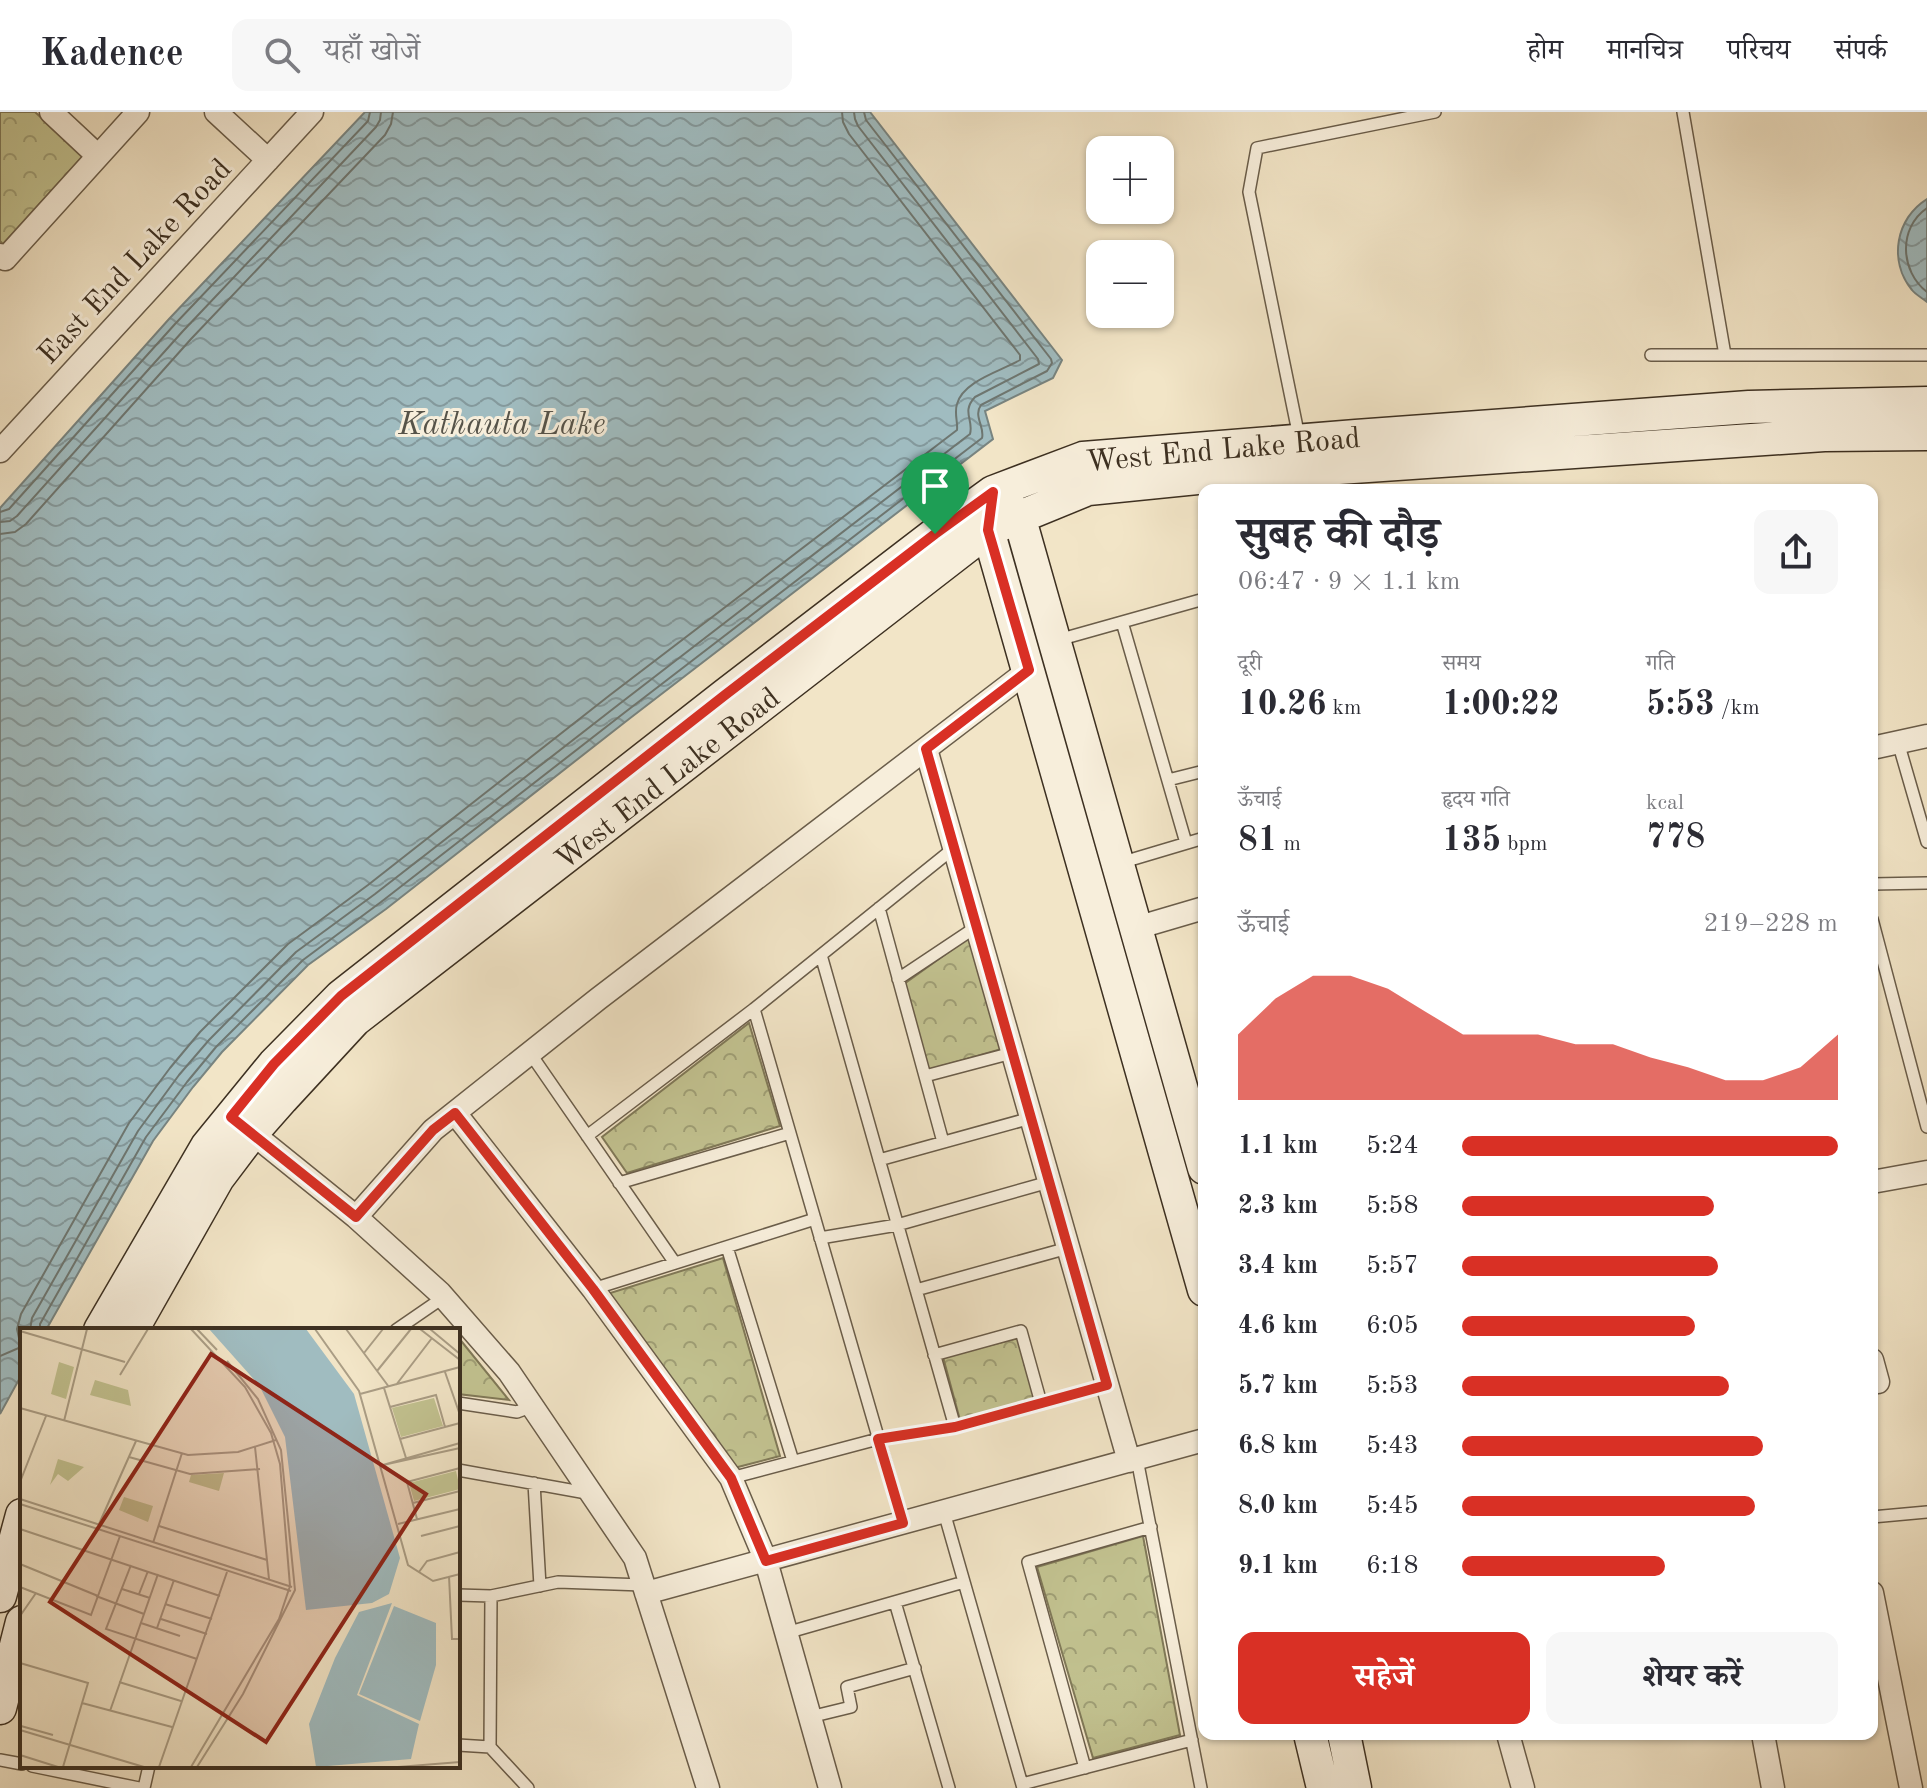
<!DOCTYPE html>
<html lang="hi">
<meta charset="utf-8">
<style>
body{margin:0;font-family:"Old Standard TT","Noto Serif Devanagari",serif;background:#f7f7f7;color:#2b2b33;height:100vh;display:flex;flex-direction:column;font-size:30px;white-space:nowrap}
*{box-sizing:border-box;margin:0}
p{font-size:26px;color:#7c7c81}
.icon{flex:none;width:44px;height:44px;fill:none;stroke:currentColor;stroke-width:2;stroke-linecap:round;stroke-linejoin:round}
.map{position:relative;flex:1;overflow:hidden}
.side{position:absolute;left:1198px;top:372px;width:680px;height:1256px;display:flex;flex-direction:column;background:#fff;border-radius:16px;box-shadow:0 2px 6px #0004}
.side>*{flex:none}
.controls{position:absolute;left:1086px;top:24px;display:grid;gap:16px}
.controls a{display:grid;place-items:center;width:88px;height:88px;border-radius:16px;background:#fff;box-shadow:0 2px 6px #0004;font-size:40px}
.pin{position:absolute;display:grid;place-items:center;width:68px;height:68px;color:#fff;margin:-82px -34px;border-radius:50% 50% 50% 0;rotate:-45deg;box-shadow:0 0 8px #0007}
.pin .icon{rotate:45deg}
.round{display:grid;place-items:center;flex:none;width:84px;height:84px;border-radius:16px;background:#f7f7f7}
.summary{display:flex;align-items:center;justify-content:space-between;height:136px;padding:0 40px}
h1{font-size:44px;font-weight:700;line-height:60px}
.stats{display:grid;grid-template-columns:repeat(3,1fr);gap:12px;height:136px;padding:8px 40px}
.stats div{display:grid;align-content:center}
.stats b{font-size:34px;font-weight:700}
.stats small{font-size:22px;font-weight:400}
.stats p{font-size:22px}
.chart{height:224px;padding:16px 40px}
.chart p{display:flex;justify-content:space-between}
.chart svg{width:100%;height:144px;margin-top:8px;fill:#d93025;opacity:.7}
.button{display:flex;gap:16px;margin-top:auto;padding:16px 40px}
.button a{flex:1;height:92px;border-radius:16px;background:#d93025;color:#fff;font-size:32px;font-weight:700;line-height:92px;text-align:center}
.button a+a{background:#f7f7f7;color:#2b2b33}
ul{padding:0 40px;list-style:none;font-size:26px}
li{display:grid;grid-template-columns:128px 96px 1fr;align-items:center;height:60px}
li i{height:20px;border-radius:10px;background:#d93025}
header{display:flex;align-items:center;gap:48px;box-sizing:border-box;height:112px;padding:0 40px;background:#fff;border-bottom:2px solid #e1e1e2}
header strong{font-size:38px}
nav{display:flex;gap:44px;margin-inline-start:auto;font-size:28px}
.search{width:560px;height:72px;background:#f7f7f7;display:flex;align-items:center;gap:20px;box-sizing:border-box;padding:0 28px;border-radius:16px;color:#7c7c81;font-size:30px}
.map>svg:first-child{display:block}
.park{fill:url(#park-crowns);stroke:#807958;stroke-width:2}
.water{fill:url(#water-waves);stroke:#788480;stroke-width:2}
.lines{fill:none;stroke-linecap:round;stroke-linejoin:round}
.shore{stroke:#6e7670;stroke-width:2}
.lane-casing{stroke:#6a5d4a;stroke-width:14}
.street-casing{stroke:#6a5d4a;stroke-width:25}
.secondary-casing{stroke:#3d3021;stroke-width:35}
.lane{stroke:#f7eedb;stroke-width:11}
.street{stroke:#f7eedb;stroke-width:22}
.secondary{stroke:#f7eedb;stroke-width:32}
.route-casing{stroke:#fff;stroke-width:16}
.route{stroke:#d93025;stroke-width:10}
.labels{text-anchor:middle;stroke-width:6;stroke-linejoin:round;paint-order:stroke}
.street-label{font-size:30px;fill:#3d3021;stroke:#f7eedb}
.water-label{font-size:32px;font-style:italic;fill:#565349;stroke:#f7eedb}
.inset-road{fill:none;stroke:#aa9d85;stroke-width:2}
.view{fill:#8f2418;fill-opacity:0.15;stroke:#8f2418;stroke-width:4}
.inset-edge{fill:none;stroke:#3d3021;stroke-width:4}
</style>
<header>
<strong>Kadence</strong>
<div class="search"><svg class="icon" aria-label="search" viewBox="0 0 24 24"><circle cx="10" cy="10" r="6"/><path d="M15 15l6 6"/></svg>यहाँ खोजें</div>
<nav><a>होम</a><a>मानचित्र</a><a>परिचय</a><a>संपर्क</a></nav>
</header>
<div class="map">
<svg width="1927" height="1676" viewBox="0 0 1927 1676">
<defs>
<pattern id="park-crowns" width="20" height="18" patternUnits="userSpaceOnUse" patternTransform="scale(2)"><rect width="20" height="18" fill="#c2c290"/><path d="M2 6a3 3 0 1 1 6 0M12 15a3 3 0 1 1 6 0" fill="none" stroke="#9f9e75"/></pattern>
<pattern id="water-waves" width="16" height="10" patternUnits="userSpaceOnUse" patternTransform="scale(2)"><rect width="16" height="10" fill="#a0bcc0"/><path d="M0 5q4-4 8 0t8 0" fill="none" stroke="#84999c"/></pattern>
</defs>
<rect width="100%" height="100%" fill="#f2e5c7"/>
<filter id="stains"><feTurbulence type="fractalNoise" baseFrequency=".0025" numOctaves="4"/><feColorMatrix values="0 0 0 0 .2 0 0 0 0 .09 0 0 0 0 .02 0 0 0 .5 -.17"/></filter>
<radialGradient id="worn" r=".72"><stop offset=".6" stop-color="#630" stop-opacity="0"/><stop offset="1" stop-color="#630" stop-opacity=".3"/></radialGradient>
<path class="park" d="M 0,0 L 35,0 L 83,44 L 3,132 L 0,129 Z
M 971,824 L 1005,936 L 928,958 L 904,872 Z
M 749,911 L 780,1014 L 627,1061 L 602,1025 Z
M 723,1146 L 780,1344 L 734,1356 L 607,1182 Z
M 458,1225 L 509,1288 L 458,1282 Z
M 1019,1226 L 1035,1289 L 960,1308 L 943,1245 Z
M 1143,1424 L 1180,1623 L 1093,1646 L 1037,1455 Z"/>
<path class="water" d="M 365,0 L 870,0 L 1062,248 L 1053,266 L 985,299 L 993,327 L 629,607 L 386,797 L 308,853 L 222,940 L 193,975 L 153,1029 L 46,1218 L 22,1218 L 22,1262 L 0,1302 L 0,396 L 169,207 Z
M 1927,87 L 1927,190 C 1922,186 1915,182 1912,178 C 1888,149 1896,106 1927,87 Z"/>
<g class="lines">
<path class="shore" d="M 1927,96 C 1898,116 1900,159 1927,180
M 0,400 L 9,397 L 175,212 L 368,9 L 370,0
M 0,410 L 10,409 L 17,404 L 183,219 L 376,15 L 380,8 L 381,0
M 0,422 L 15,420 L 26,412 L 191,227 L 385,23 L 391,12 L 393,0
M 30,1218 L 32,1206 L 138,1019 L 179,963 L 209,928 L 296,840 L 375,782 L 618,593 L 970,322 C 974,308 961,300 975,285 L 1039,252 L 1038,247 L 858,14 L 855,7 L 854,0
M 40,1218 L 40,1212 L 146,1025 L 187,970 L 216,935 L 303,848 L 381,790 L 624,601 L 982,326 C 985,315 973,304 981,293 L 1047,259 L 1052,251 L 1051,247 L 866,8 L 864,0
M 0,1244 L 21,1235 L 17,1217 L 21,1202 L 129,1011 L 170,956 L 200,920 L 288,832 L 368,773 L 610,583 L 957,318 C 958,310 954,301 957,292 C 963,269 1001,259 1020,248 L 1020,243 L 849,22 L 843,10 L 842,0"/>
<defs>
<path id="lane" d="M 1683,0 L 1725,243
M 1651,243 L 1927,243
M 1299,325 L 1249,80 L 1257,36 L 1435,0
M 1122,510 L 1186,731
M 1058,528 L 1204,487
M 1898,630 L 1927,730
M 1168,668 L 1204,659
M 1120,751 L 1204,726
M 1872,772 L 1927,771
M 879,796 L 943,1030
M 1872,807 L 1927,1015
M 821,843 L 955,1315
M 898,867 L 976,815
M 754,897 L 903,1411
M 530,941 L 675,1151
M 925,964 L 1012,941
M 587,1024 L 754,897 L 954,736
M 879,1048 L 1031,1006
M 619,1071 L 790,1021
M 820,1126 L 897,1113 L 1049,1070
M 727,1135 L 793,1349
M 593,1177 L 815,1107
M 916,1178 L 1068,1136
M 396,1218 L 444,1185
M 934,1243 L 1021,1219 L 1041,1291
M 458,1291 L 517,1300 L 533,1294
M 1137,1347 L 1201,1676
M 458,1358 L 581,1380 L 587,1375
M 731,1366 L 878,1327 L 955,1315 L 1107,1273
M 534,1371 L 540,1474
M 944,1400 L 1023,1676
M 1872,1405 L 1927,1400
M 458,1483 L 491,1484 L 558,1470 L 643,1473
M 491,1484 L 490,1635 L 528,1676
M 895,1490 L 949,1676
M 786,1521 L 964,1470
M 810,1605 L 851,1595 L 847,1575 L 915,1556
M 458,1633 L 490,1635
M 0,1648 L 22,1652
M 32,1654 L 139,1676
M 1085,1656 L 1028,1450 L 1151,1415
M 1022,1672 L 1192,1628
M 144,1676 L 149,1654"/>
<path id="street" d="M 51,0 L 98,44
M 216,0 L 268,48
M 0,143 L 5,147 L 138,0
M 0,339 L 312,0
M 1872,636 L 1927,624
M 926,637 L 1129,1349
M 1136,816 L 1204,796
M 455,1001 L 593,1177 L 731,1366 L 766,1449 L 830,1676
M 242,1013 L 356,1105 L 440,1181 L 509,1260 L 635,1446 L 708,1676
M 1872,1070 L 1927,1060
M 356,1105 L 433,1018 L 598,887 L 1029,558
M 1872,1248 L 1878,1270 L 1872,1271
M 646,1481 L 1204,1328
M 1872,1481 L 1911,1676
M 1508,1622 L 1523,1676
M 1763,1622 L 1773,1676"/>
<path id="secondary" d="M 1004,390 L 1019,404 L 1204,1056
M 990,399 L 988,418 L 1204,1178
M 100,1218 L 207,1034 L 274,952 L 341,884 L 725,583 L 935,422 L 993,380 L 1083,346 L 1356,324 L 1749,295 L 1927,291
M 132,1218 L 218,1066 L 252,1021 L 282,987 L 355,908 L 988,418 L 1088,377 L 1207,365 L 1824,323 L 1927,322
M 0,1484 L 22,1403
M 0,1596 L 22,1510
M 1310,1622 L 1323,1676
M 1344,1622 L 1355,1676"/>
</defs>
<use href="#lane" class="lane-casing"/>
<use href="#street" class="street-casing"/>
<use href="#secondary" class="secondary-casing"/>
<use href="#lane" class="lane"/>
<use href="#street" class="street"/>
<use href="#secondary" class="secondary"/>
</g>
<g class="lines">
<defs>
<path id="route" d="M 993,380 L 988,418 L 1029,558 L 926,637 L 1107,1273 L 955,1315 L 878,1327 L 903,1411 L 766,1449 L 731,1366 L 593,1177 L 455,1001 L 433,1018 L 356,1105 L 231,1005 L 274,952 L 341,884 L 725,583 L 935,422 Z"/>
</defs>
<use href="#route" class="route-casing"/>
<use href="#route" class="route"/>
</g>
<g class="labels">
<g class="street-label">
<text transform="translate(134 149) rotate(-47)" y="10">East End Lake Road</text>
<text transform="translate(1223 337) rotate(-5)" y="10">West End Lake Road</text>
<text transform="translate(667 666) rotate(-38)" y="10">West End Lake Road</text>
</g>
<g class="water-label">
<text x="502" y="322">Kathauta Lake</text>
</g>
</g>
<g transform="translate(20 1216)">
<rect width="440" height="440" fill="#f2e5c7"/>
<path d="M 39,34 L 54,39 L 46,71 L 31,66 ZM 75,52 L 108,62 L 111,78 L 70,67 ZM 414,70 L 423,98 L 381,109 L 372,80 ZM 38,131 L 64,139 L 48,153 L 38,146 L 30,157 ZM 436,143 L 440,161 L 394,173 L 389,155 ZM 204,145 L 199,163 L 169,154 L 171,147 ZM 104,169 L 133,178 L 128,194 L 99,182 Z" fill="#c2c290"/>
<path d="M 189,1 L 286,1 L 334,66 L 380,230 L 369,266 L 352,275 L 286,282 L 265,109 L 239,57 ZM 372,275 L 337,367 L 399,396 L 391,431 L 296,439 L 289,396 L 315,330 L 339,284 ZM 374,278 L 416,295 L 416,337 L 400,393 L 339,366 Z" fill="#a0bcc0"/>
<path class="inset-road" d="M 177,1 L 197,22M 295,1 L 339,63 L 388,237 L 413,253 L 440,246M 326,1 L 369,59M 400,1 L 440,32M 410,1 L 440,26M 0,3 L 105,34M 344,25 L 363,1M 357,43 L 391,1M 425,44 L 440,87M 100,47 L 128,1M 376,57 L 412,10M 364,60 L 386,130M 340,66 L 440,39M 370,79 L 416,67 L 425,99M 0,80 L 168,127 L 218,124 L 256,112M 44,93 L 67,1M 380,111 L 440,95M 235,119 L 249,251M 109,129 L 170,146 L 240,141M 363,137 L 440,115M 363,137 L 440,120M 0,154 L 26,88M 0,171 L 272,259M 393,175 L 440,163M 0,176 L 271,263M 397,191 L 387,154 L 440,140M 79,196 L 116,113M 378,196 L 440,181M 139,198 L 247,232M 0,201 L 200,268M 401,208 L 440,198M 133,215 L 162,125M 0,236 L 78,268M 111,237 L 86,301 L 177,331M 399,244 L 407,233 L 440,224M 429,248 L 432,311 L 440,311M 0,259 L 71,287 L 100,208M 102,261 L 130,270M 119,266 L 128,243M 76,268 L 124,286M 145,276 L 192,291M 0,288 L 16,265M 141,291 L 187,306M 121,295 L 160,308M 137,300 L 154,252M 0,335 L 68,355 L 43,439M 99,354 L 161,373M 62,375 L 152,399M 90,383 L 138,246M 1,398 L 33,407M 0,402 L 124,439M 0,427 L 38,439M 139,439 L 207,244M 171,439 L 259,291 L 270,258 L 260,136 L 251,105 L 225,59 L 171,1M 177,439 L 223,366 L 275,262 L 261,122 L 238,71 L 207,33M 378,439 L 440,434"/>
<path class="view" d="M 191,26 L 406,166 L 246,414 L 30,274 Z"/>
<rect width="440" height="440" class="inset-edge"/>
</g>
<rect width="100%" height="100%" filter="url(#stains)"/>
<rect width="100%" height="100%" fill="url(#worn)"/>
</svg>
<div class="controls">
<a>+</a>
<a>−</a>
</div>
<div class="pin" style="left:935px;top:422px;background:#1e9e55"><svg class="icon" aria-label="arrive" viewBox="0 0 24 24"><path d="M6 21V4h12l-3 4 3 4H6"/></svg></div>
<section class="side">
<div class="summary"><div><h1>सुबह की दौड़</h1><p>06:47 · 9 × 1.1 km</p></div><a class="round"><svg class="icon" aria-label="share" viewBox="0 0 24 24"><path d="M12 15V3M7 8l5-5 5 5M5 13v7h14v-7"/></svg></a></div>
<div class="stats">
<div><p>दूरी</p><b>10.26<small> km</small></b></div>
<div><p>समय</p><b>1:00:22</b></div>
<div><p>गति</p><b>5:53<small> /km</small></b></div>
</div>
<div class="stats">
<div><p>ऊँचाई</p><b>81<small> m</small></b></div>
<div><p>हृदय गति</p><b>135<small> bpm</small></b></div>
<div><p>kcal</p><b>778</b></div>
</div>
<div class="chart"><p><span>ऊँचाई</span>219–228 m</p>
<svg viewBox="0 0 160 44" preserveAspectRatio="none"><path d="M0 44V24L10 13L20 6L30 6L40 10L50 17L60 24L70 24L80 24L90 27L100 27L110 31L120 34L130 38L140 38L150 34L160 24V44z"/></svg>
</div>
<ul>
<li><b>1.1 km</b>5:24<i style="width:100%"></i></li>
<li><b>2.3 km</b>5:58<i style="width:67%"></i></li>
<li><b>3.4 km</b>5:57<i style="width:68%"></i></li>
<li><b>4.6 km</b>6:05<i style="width:62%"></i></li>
<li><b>5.7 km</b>5:53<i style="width:71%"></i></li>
<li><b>6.8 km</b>5:43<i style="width:80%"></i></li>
<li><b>8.0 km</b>5:45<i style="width:78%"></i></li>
<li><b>9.1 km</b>6:18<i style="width:54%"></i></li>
</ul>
<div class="button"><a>सहेजें</a><a>शेयर करें</a></div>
</section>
</div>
